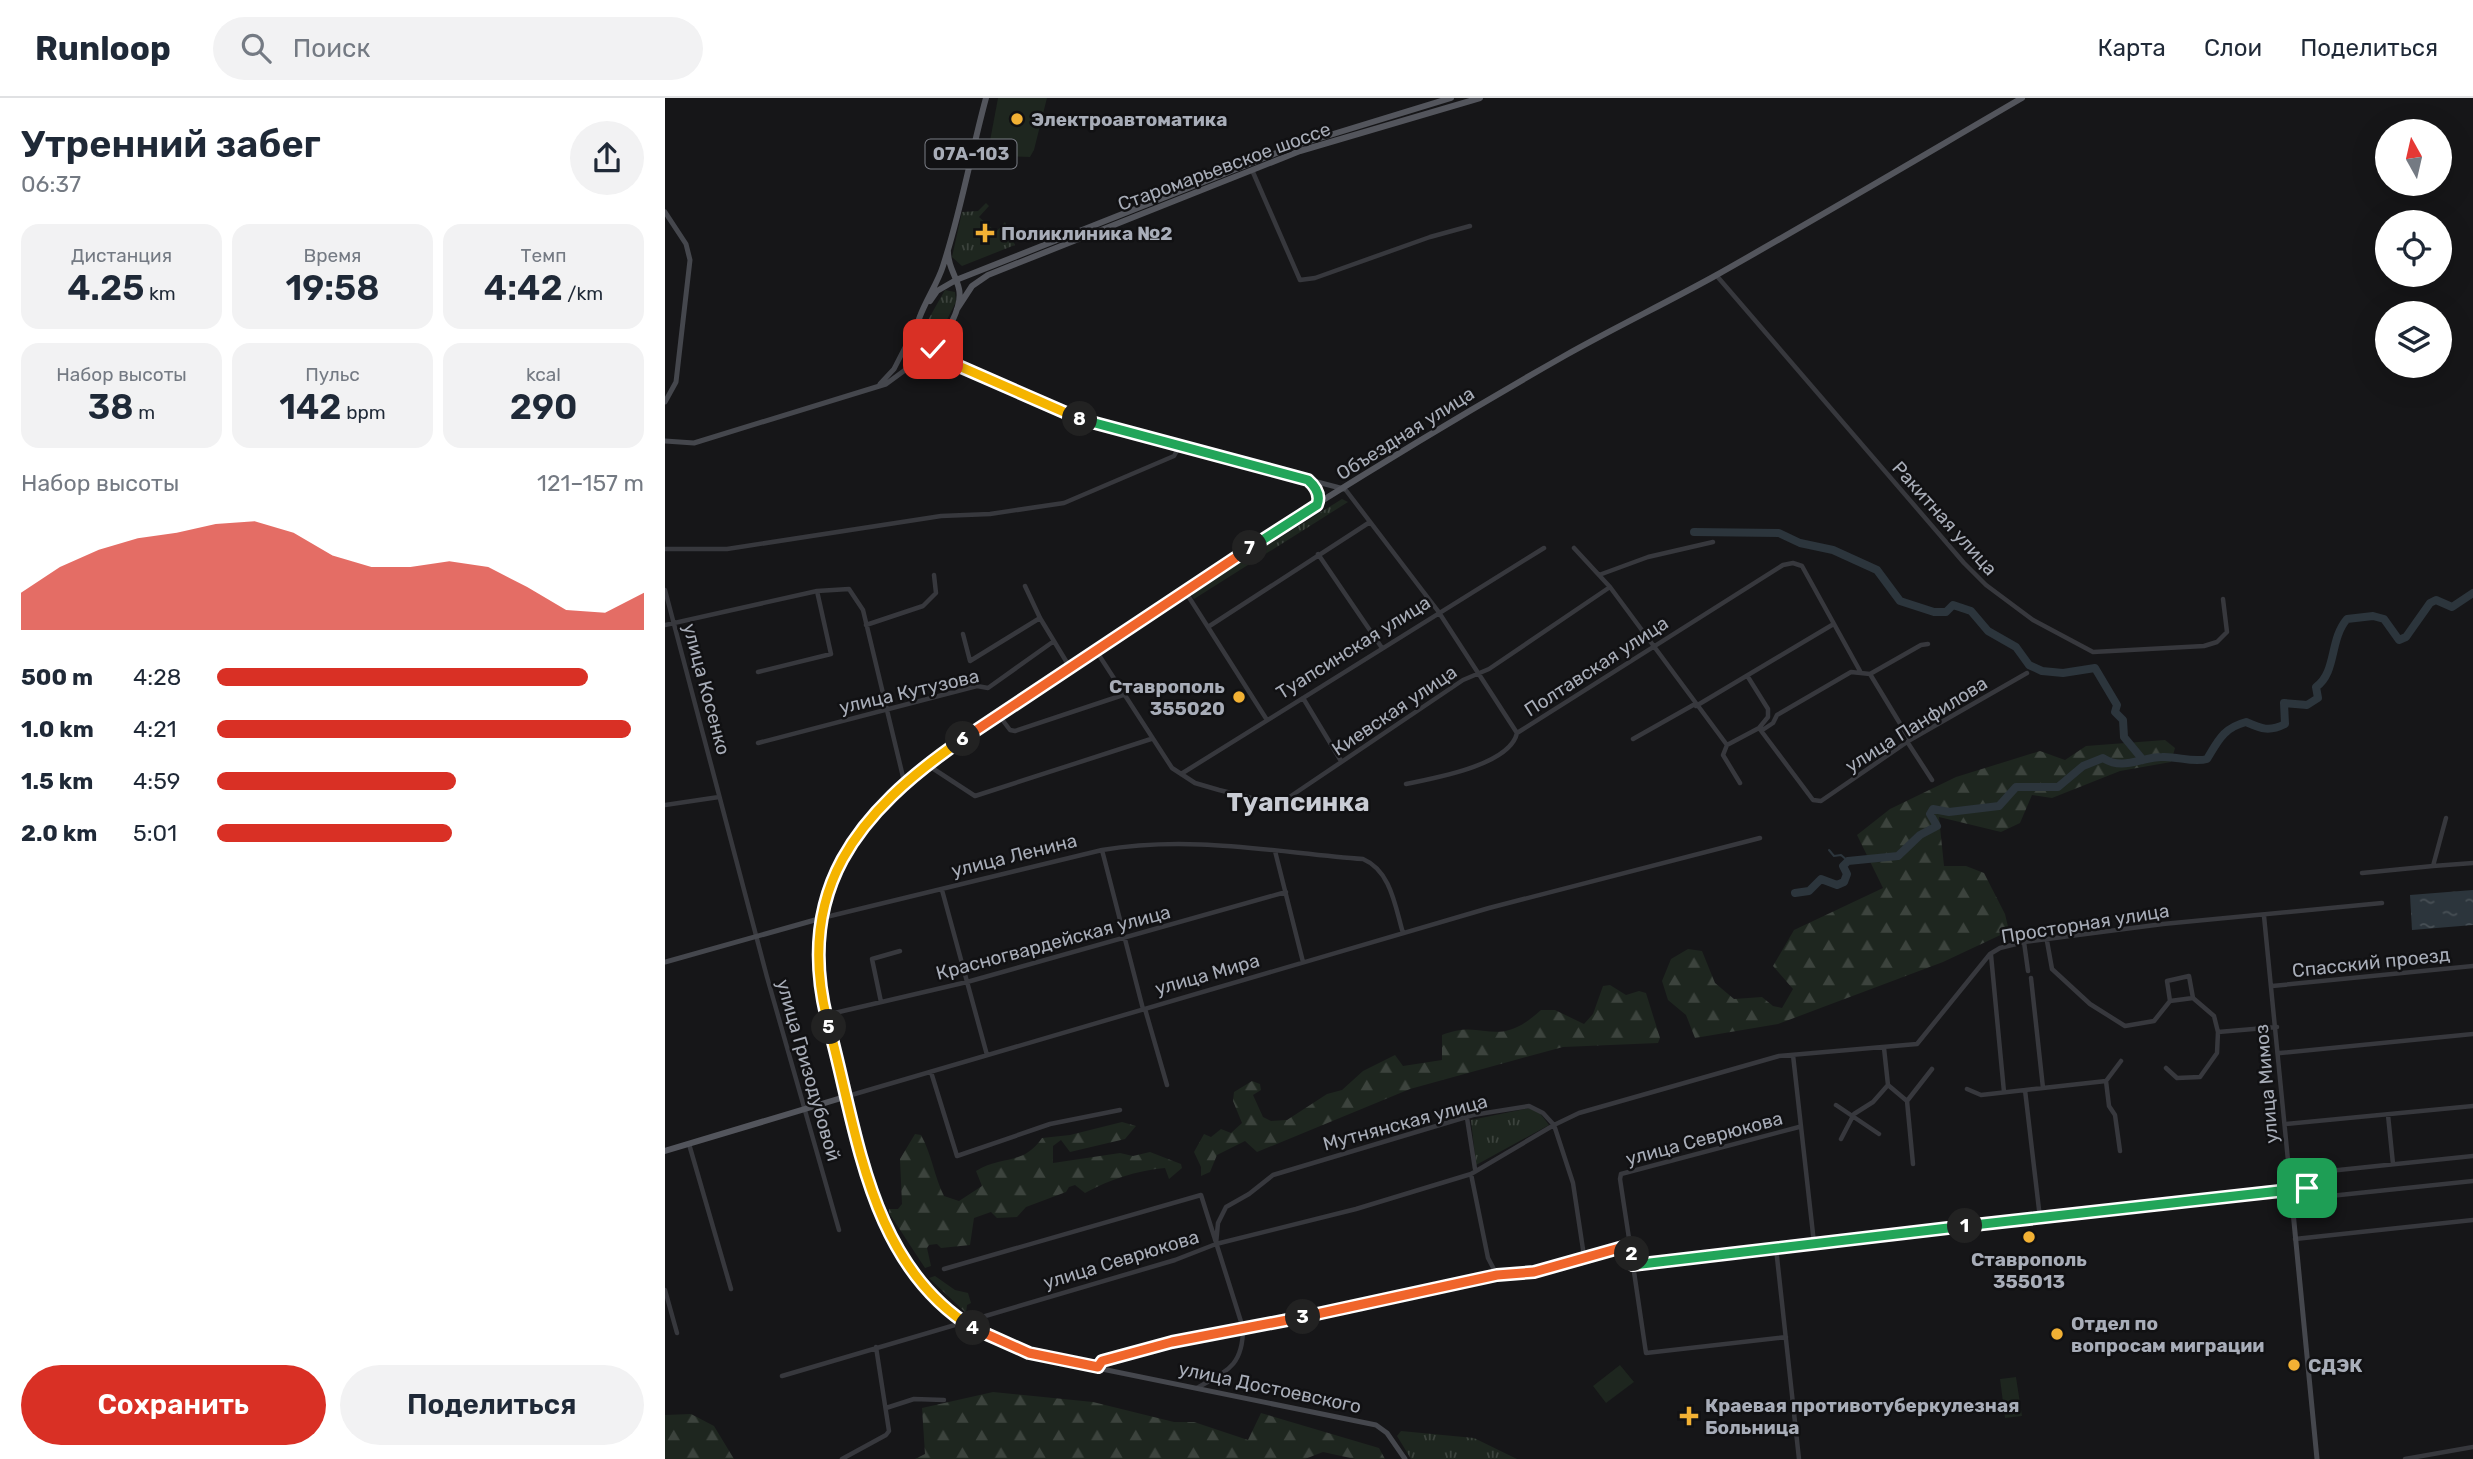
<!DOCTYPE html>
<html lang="ru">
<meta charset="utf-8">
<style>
body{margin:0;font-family:Rubik,sans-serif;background:#f2f2f3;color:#1f2937;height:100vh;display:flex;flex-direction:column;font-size:26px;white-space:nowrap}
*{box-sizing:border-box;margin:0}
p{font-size:23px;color:#747a83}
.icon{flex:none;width:38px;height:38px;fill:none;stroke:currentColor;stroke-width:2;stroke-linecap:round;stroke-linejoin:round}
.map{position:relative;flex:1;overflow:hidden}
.panel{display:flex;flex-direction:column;background:#fff;width:665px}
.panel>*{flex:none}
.needle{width:46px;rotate:352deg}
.fabs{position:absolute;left:1710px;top:21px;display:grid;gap:14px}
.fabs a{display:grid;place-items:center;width:77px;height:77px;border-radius:50%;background:#fff;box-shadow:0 7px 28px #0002;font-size:35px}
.pin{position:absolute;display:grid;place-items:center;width:60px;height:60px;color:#fff;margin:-30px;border-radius:14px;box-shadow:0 4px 10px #0006}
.km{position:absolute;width:35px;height:35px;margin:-18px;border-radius:50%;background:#222;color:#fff;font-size:19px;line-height:35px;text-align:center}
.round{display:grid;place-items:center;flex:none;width:74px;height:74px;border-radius:37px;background:#f2f2f3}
.headline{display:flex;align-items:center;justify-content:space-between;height:119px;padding:0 21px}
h1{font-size:38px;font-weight:600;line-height:52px}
.figures{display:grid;grid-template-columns:repeat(3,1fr);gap:10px;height:119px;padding:7px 21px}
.figures div{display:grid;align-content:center;border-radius:18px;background:#f2f2f3;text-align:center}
.figures b{font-size:35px;font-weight:600}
.figures small{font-size:19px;font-weight:400}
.figures p{font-size:19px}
.chart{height:196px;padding:14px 21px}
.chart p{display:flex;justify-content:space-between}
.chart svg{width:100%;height:126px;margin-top:7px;fill:#d93025;opacity:.7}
.action{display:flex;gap:14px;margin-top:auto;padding:14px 21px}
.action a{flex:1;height:80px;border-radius:42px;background:#d93025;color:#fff;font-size:28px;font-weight:600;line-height:80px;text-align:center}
.action a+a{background:#f2f2f3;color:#1f2937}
ul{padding:0 21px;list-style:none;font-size:23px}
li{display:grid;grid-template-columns:112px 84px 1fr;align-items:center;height:52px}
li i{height:18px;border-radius:9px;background:#d93025}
header{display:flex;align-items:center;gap:42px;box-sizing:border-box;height:98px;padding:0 35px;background:#fff;border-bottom:2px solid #e0e1e3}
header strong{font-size:33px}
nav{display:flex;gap:38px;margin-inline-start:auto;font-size:24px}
.search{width:490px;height:63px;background:#f2f2f3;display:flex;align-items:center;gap:18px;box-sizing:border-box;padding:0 24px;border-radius:38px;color:#747a83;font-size:26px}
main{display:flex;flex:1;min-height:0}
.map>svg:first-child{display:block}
.grass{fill:url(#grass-tufts)}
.forest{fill:url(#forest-firs)}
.pitch{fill:#1e261f}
.water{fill:url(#water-ripples)}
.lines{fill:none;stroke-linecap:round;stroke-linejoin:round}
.stream{stroke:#2c353c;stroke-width:2}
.river{stroke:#2c353c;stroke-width:8}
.street{stroke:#37383d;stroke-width:4.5}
.secondary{stroke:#45474d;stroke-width:5}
.primary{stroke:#53555c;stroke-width:6}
.split-1-casing{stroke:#fff;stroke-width:14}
.split-2-casing{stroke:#fff;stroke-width:14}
.split-3-casing{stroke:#fff;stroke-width:14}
.split-4-casing{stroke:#fff;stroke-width:14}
.split-5-casing{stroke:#fff;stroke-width:14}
.split-6-casing{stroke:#fff;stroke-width:14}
.split-7-casing{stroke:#fff;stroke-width:14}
.split-8-casing{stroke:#fff;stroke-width:14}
.split-9-casing{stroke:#fff;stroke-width:14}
.split-1{stroke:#22a559;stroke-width:9}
.split-2{stroke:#22a559;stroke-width:9}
.split-3{stroke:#f0652b;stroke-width:9}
.split-4{stroke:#f0652b;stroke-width:9}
.split-5{stroke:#f5b400;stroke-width:9}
.split-6{stroke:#f5b400;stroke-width:9}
.split-7{stroke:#f0652b;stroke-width:9}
.split-8{stroke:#22a559;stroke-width:9}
.split-9{stroke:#f5b400;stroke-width:9}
.poi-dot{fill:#f2b134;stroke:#111113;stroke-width:2.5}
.labels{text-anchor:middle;stroke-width:5;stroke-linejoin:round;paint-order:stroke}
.shield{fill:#111113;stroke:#7b7e86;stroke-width:2}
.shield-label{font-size:18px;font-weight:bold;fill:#a8adb8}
.poi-label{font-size:19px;font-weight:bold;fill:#a8adb8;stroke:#111113;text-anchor:start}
.street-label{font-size:19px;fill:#a8adb8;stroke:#111113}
.district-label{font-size:26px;font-weight:bold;fill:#c9ccd4;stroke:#111113}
</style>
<header>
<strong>Runloop</strong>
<div class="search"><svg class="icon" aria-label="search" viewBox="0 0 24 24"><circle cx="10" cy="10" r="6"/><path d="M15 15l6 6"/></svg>Поиск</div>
<nav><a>Карта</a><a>Слои</a><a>Поделиться</a></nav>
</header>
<main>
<section class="panel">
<div class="headline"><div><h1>Утренний забег</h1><p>06:37</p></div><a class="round"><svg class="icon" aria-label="share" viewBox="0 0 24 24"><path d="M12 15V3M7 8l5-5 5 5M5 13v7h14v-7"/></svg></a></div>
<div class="figures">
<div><p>Дистанция</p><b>4.25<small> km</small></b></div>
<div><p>Время</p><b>19:58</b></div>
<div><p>Темп</p><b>4:42<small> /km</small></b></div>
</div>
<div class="figures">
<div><p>Набор высоты</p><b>38<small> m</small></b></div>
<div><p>Пульс</p><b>142<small> bpm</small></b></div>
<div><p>kcal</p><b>290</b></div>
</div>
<div class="chart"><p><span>Набор высоты</span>121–157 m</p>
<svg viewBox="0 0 160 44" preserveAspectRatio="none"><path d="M0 44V31L10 22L20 16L30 12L40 10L50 7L60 6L70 10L80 18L90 22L100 22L110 20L120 22L130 29L140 37L150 38L160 31V44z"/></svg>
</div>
<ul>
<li><b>500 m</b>4:28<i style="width:87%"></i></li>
<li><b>1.0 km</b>4:21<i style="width:97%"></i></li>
<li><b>1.5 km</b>4:59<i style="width:56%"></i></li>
<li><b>2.0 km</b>5:01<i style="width:55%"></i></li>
</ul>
<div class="action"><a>Сохранить</a><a>Поделиться</a></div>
</section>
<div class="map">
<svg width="1808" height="1361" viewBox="0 0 1808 1361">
<defs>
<pattern id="grass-tufts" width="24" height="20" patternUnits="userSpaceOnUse" patternTransform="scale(1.75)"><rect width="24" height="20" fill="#1e261f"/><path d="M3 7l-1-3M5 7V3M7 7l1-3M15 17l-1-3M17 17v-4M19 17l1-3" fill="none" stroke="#3c433d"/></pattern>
<pattern id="forest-firs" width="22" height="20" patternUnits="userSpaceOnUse" patternTransform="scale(1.75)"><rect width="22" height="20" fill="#1e261f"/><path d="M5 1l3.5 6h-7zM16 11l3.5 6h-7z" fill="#3c433d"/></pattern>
<pattern id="water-ripples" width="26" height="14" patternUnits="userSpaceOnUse" patternTransform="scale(1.75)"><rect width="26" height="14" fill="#2c353c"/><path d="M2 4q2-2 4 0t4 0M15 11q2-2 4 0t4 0" fill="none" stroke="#485056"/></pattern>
</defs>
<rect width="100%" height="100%" fill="#161618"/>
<path class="grass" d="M 321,105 L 324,108 L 314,119 L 331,134 L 340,124 L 350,147 L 297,168 L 287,159 L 297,114 L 313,113 Z
M 280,192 L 290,194 L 291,204 L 271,243 L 261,247 L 255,243 L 255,236 Z
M 677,401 L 683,404 L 529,501 L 527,499 L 529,493 Z
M 865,1010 L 874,1014 L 884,1027 L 811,1067 L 806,1022 Z
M 736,1333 L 809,1340 L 852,1361 L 746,1361 L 732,1338 Z"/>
<path class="forest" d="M 1500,642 L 1510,650 L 1506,664 L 1455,673 L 1387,700 L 1367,697 L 1355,725 L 1336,734 L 1274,719 L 1279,768 L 1301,768 L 1319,775 L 1340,816 L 1344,833 L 1278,864 L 1113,926 L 1030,940 L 1021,917 L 1003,902 L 997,883 L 1006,861 L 1023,851 L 1037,853 L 1050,885 L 1069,901 L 1097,899 L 1108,908 L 1117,910 L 1128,891 L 1108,868 L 1129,832 L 1218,790 L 1192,737 L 1225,711 L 1291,679 L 1375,653 L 1400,662 L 1421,648 Z
M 945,887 L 961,897 L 974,893 L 981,895 L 995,940 L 993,945 L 898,949 L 861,959 L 745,991 L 592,1054 L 580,1043 L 552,1057 L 545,1074 L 536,1078 L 536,1069 L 529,1054 L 539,1036 L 546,1039 L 556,1031 L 566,1035 L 577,1025 L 568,1003 L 569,994 L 587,983 L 595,986 L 596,992 L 588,997 L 598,1019 L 606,1023 L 622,1022 L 662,996 L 677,992 L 698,973 L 730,957 L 738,968 L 777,962 L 777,937 C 820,919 830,954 876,912 L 890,912 L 919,926 L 928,916 L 938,888 Z
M 457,1024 L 471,1028 L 460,1041 L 405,1054 L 396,1042 L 388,1048 L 388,1065 L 455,1055 L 468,1058 L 485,1054 L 516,1066 L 517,1070 L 504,1081 L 500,1070 C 470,1073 446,1081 420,1095 L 410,1087 L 404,1089 L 401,1094 L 361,1109 L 352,1119 L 332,1120 L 326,1114 L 309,1120 L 305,1147 L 276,1150 L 272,1146 L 264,1147 L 262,1150 L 266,1168 L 260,1170 L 224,1115 L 224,1111 L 233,1111 L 237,1106 L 235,1061 L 250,1036 L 256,1037 C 267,1057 269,1078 279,1098 L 294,1103 L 317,1088 L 311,1073 C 337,1057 358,1068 377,1040 L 405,1037 Z
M 270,1178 L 290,1192 L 303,1195 L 306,1205 L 302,1207 L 301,1215 L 264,1180 Z
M 328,1294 L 428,1304 L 509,1324 L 529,1324 L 583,1342 L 596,1315 L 714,1350 L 720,1361 L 690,1361 L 658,1354 L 640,1361 L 250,1361 L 260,1356 L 257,1310 Z
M 26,1316 L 49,1328 L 69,1361 L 0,1361 L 0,1317 Z"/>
<path class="pitch" d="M 333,0 L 382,0 L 369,52 L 365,59 L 342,58 L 324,48 Z
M 955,1267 L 969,1284 L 941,1305 L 928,1288 Z
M 1351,1279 L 1357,1318 L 1340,1320 L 1335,1281 Z"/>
<path class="water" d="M 1808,792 L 1808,827 L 1747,832 L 1745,797 Z"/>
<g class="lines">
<path class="stream" d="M 1164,752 L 1169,758 L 1176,757 L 1183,763"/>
<path class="river" d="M 1029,434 L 1114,435 L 1135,445 L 1168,452 L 1212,472 L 1235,503 L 1269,514 L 1281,514 L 1288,507 L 1306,513 L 1323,533 L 1351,549 L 1364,567 L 1377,573 L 1398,575 L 1430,570 L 1452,607 L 1450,614 L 1458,622 L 1459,639 L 1478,662
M 1130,795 L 1144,793 L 1156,781 L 1172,787 L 1179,784 L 1182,776 L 1178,768 L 1183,763 L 1233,758 L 1255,737 L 1272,728 L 1265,716 L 1268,711 L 1284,714 L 1334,708 L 1351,689 L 1393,689 L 1418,668 L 1438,660 C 1458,673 1476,659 1497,659 C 1512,658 1528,665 1542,661 C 1553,643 1558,630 1581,624 C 1597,631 1604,634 1620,626 L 1619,605 L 1642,607 L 1653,600 L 1651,589 C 1672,574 1664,542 1682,521 L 1708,518 L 1719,521 L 1734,542 L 1741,539 L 1765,505 L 1771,502 L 1787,509 L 1808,495"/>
<path class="street" d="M 587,72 L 635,182 L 650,180 L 765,139 L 805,128
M 1051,177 L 1299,465 L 1321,487 L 1368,522 L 1428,554 L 1539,548 L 1552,544 L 1562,534 L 1558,501
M 680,391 L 773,513 L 852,635
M 909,450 L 945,489 L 1062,647 L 1058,657 L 1075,685
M 0,451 L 62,451 L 276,418 L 325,416 L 399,405 L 509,358 L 514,349
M 653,456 L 717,550
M 934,477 L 983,459 L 1048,444
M 360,488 L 375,520 L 404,568
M 0,492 L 102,879 L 174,1132
M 520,493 L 602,622
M 0,527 L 152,493 L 184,491 L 198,512 L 239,683
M 201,527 L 258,508 L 271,495 L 269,477
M 543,529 L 705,424
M 298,536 L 305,563 L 375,520
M 430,551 L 507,670 L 530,685 L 554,692 L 603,704 L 623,700 L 798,582 L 824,571 L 945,489
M 93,574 L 166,556 L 152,493
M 1205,576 L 1245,642
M 1083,579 L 1103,611 L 1103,619 L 1094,630 L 1148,702 L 1156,703 L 1245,642 L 1362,575
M 638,600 L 676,663
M 1031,608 L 1167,527
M 333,616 L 345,632 L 350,633 L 458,597
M 968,641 L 1030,606
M 93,645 L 312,588 L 323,590 L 389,543
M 1243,645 L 1267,682
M 1062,647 L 1094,630 L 1099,631 L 1108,625 L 1112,617 L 1186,574 L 1205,576 L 1256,547 L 1263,546
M 261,666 L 310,698 L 486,641
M 516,676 L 879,450
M 741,686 C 770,680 845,667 852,635 L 1118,467 L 1128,465 L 1137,468 L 1195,573
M 0,707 L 54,699
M 437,752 L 478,911
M 610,753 L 638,864
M 1768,768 L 1808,765
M 1697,775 L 1768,768 L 1781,720
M 277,792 L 322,957
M 1599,818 L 1626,1093 L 1642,1090 L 1664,1073 L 1808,1058
M 157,820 L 437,752 C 526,737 609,754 698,761 C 726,773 730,808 738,835
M 1382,843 L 1387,871 L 1425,906 L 1460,928 L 1489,923 L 1505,903 L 1528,900 L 1524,878 L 1502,883 L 1505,903
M 1359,844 L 1363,873
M 1326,857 L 1339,994
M 1607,888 L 1808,868
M 1528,900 L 1549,918 L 1553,934 L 1612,929
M 216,904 L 207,861 L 235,853
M 480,911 L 502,987
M 161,917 L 302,884 L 621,794
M 1615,955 L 1808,936
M 1128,957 L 1149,1145
M 1501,970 L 1512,980 L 1535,979 L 1552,955 L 1553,934
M 266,974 L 292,1058 L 385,1026 L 455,1012
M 1441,983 L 1444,1008 L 1450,1017 L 1455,1053
M 1223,987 L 1242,1003 L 1248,1066
M 1378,990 L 1441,983 L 1456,963
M 1302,991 L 1316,997 L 1378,990 L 1366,880
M 1360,992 L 1375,1120
M 183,998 L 824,810 L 1095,740
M 1242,1003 L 1267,971
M 1171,1007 L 1214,1036
M 1723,1017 L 1728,1066
M 802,1020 L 810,1071
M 1620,1026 L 1808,1008
M 1176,1041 L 1189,1016 L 1208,1004 L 1223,987 L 1219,950
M 24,1046 L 66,1191
M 806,1076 L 823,1160 L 832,1177
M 1627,1102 L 1808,1083
M 1630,1141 L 1808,1122
M 551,1146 L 553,1125 L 561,1109 L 584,1096 L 608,1077 L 808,1017 L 864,1008 L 878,1015 L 889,1027 L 914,1015 L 1114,958 L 1252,946 L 1325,856 L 1335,850 L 1359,844 L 1498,826 L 1717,805
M 965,1147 L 955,1081 L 956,1076 L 1134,1029
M 1111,1150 L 1134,1361
M 968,1167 L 981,1255 L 1121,1239
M 279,1171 L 536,1097 L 578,1230 C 578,1268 562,1273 532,1290
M 0,1192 L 12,1235
M 117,1278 L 510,1162 L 551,1146 L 691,1111 L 806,1076 L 889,1027 L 908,1085 L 919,1158
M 221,1310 L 249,1301 L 279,1302
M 177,1361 L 221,1337 L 224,1333 L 211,1249
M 1740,1361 L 1808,1349"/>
<path class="secondary" d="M 0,114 L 21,146 L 25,162 L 11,284 L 0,304
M 279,239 L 279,253 L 288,265
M 257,251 L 424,324 L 679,391
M 215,286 L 229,271 L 250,230
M 0,343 L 29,345 L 221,286 L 266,253
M 646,385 L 653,395 L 652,407
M 0,864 L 157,820
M 183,998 C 212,1129 240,1222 383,1260 L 711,1327 L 722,1335 L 740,1361
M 433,1269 L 437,1263 C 567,1227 700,1207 832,1177 L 869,1174 L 965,1147 L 968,1167 L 1626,1093 L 1652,1361"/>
<path class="primary" d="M 283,154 C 283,169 291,177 294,191 C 298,208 281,239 268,251 L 259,252 L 250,243 C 249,218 271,191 278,168 C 296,113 306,55 321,0
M 265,203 L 272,193 L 291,182 L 629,48 L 786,0
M 292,211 L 307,188 L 323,177 L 635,53 L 815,0
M 0,1053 L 183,998 C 155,903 134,833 189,742 C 233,669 337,614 407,566 C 567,457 732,353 901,257 C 949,230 999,206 1048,179 C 1151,121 1254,60 1357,0"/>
</g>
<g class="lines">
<defs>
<path id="split-1" d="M 1300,1128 L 1642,1090"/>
<path id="split-2" d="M 967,1156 L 968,1167 L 1300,1128"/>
<path id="split-3" d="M 638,1219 L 832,1177 L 869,1174 L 965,1147 L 967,1156"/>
<path id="split-4" d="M 308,1230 L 364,1255 L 433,1269 L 437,1263 L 507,1244 L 638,1219"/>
<path id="split-5" d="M 164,929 C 193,1036 204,1166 308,1230"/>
<path id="split-6" d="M 164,929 C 127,793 192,714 298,641"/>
<path id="split-7" d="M 298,641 L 585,450"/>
<path id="split-8" d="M 415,321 L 643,382 C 651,389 656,397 652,407 L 585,450"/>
<path id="split-9" d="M 268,251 L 264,255 L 415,321"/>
</defs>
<use href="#split-1" class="split-1-casing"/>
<use href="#split-2" class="split-2-casing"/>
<use href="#split-3" class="split-3-casing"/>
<use href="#split-4" class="split-4-casing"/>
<use href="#split-5" class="split-5-casing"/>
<use href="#split-6" class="split-6-casing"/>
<use href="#split-7" class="split-7-casing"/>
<use href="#split-8" class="split-8-casing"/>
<use href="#split-9" class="split-9-casing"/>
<use href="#split-1" class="split-1"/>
<use href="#split-2" class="split-2"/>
<use href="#split-3" class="split-3"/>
<use href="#split-4" class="split-4"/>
<use href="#split-5" class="split-5"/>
<use href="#split-6" class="split-6"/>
<use href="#split-7" class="split-7"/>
<use href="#split-8" class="split-8"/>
<use href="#split-9" class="split-9"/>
</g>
<g class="poi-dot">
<circle cx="352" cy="21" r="7"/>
<path d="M316.5 124.5h7v7h7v7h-7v7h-7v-7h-7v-7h7z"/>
<circle cx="574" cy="599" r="7"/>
<circle cx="1364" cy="1139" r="7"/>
<circle cx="1392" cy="1236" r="7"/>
<circle cx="1629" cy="1267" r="7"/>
<path d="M1020.5 1307.5h7v7h7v7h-7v7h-7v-7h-7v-7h7z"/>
</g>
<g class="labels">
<rect class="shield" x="260.5" y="41.5" width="91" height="29" rx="5"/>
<g class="shield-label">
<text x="306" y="62">07А-103</text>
</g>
<g class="poi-label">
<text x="366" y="28">Электроавтоматика</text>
<text x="336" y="142">Поликлиника №2</text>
<text x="560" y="595" text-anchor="end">Ставрополь<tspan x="560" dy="22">355020</tspan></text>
<text x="1364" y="1168" text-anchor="middle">Ставрополь<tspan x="1364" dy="22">355013</tspan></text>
<text x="1406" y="1232">Отдел по<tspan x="1406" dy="22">вопросам миграции</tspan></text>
<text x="1643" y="1274">СДЭК</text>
<text x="1040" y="1314">Краевая противотуберкулезная<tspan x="1040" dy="22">Больница</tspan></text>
</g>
<g class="street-label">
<text transform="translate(559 68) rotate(-20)" y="7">Старомарьевское шоссе</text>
<text transform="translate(740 335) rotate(-32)" y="7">Объездная улица</text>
<text transform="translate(1280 420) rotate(48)" y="7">Ракитная улица</text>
<text transform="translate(688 549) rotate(-32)" y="7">Туапсинская улица</text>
<text transform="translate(931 568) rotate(-33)" y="7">Полтавская улица</text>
<text transform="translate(42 591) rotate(75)" y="7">улица Косенко</text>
<text transform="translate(244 593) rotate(-13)" y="7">улица Кутузова</text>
<text transform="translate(729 612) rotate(-34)" y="7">Киевская улица</text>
<text transform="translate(1251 626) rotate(-32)" y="7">улица Панфилова</text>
<text transform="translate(349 757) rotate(-14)" y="7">улица Ленина</text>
<text transform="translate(1420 825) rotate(-9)" y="7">Просторная улица</text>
<text transform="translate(388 844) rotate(-15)" y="7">Красногвардейская улица</text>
<text transform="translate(1706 864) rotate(-6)" y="7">Спасский проезд</text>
<text transform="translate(542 876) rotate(-16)" y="7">улица Мира</text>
<text transform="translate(144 972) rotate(74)" y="7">улица Гризодубовой</text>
<text transform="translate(1601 986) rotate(-95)" y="7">улица Мимоз</text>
<text transform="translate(740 1024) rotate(-15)" y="7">Мутнянская улица</text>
<text transform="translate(1039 1040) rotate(-15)" y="7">улица Севрюкова</text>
<text transform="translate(456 1161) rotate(-17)" y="7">улица Севрюкова</text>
<text transform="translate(605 1289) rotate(12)" y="7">улица Достоевского</text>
</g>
<g class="district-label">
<text x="633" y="713">Туапсинка</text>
</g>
</g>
</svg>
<div class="fabs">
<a><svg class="needle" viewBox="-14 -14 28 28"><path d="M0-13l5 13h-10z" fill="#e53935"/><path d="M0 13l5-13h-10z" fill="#747a83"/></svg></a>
<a><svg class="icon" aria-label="locate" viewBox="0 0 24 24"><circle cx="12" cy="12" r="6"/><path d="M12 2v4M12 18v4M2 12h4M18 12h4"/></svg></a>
<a><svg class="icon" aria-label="layers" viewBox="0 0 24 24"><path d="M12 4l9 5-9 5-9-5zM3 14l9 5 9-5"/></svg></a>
</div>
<div class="pin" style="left:1642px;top:1090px;background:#1e9e55"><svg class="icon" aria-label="arrive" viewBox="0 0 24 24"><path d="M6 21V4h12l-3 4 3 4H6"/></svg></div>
<div class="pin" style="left:268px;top:251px;background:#d93025"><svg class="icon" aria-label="check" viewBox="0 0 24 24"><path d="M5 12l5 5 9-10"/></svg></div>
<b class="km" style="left:1300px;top:1128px">1</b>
<b class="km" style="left:967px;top:1156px">2</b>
<b class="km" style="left:638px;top:1219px">3</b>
<b class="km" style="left:308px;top:1230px">4</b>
<b class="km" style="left:164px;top:929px">5</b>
<b class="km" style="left:298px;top:641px">6</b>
<b class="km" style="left:585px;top:450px">7</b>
<b class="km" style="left:415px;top:321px">8</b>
</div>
</main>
